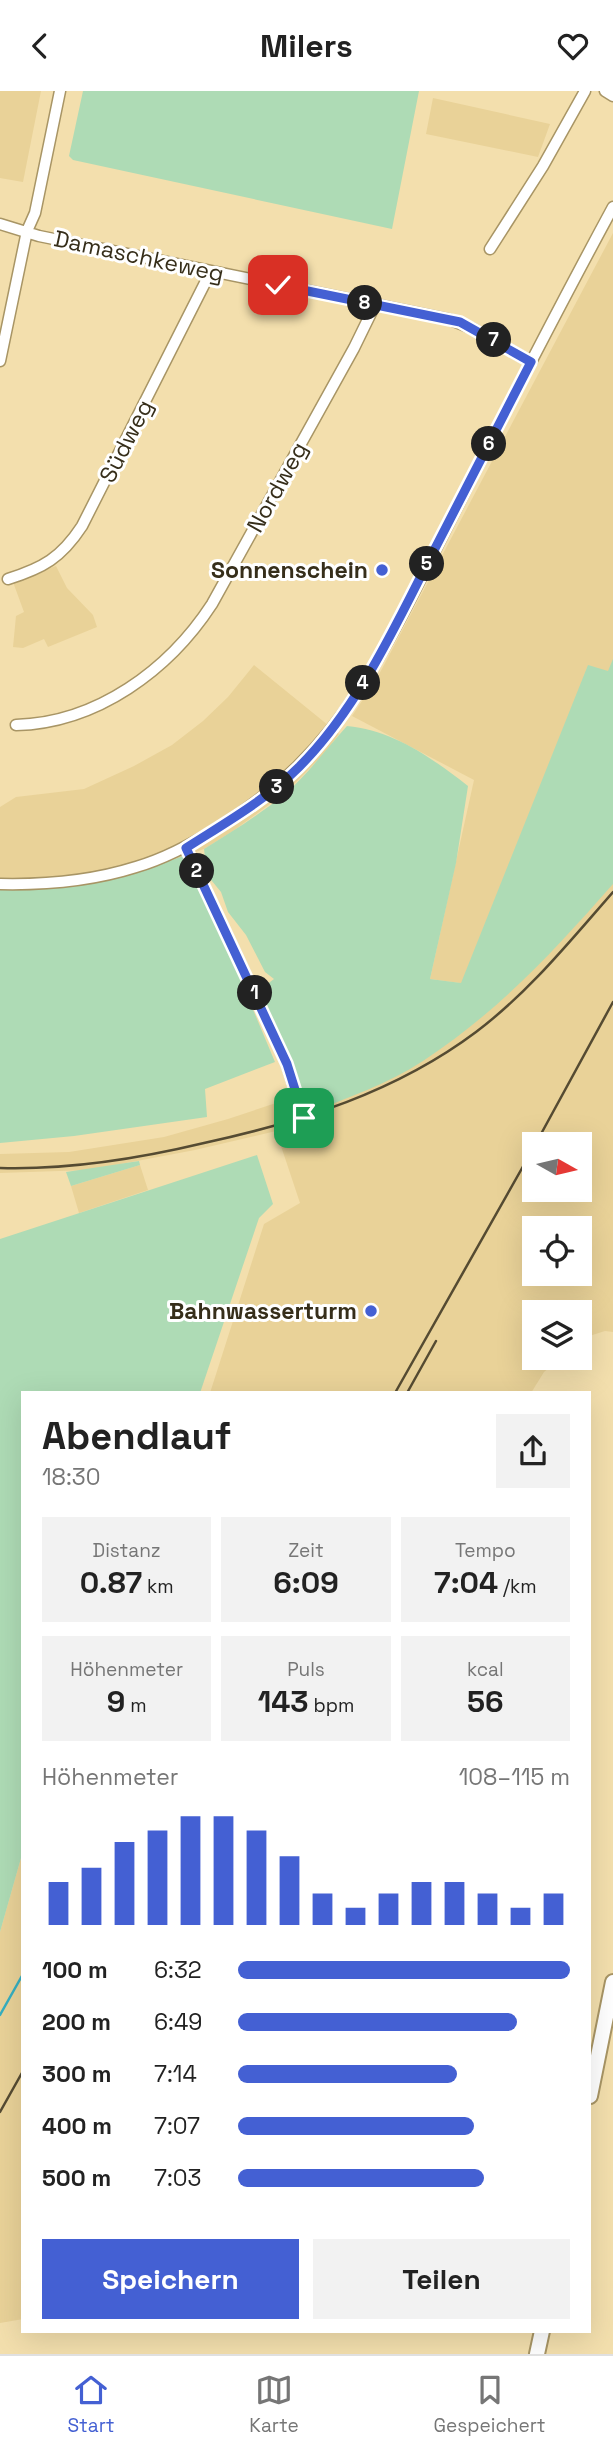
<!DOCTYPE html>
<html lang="de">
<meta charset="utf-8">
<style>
body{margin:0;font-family:"Space Grotesk",sans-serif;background:#f2f2f2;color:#222;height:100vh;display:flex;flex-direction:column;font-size:26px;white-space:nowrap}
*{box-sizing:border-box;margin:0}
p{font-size:23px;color:#767676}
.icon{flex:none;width:38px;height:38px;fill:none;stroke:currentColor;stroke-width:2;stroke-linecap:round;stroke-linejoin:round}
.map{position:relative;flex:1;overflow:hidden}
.drawer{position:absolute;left:21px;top:1300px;width:570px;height:942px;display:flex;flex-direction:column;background:#fff;border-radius:0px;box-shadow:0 7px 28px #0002}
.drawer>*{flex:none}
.needle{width:46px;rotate:98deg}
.fabs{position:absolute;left:522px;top:1041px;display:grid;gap:14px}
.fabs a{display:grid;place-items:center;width:70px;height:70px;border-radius:0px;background:#fff;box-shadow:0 7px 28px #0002;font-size:35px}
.pin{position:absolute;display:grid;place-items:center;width:60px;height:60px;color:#fff;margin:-30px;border-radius:14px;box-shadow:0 4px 10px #0006}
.km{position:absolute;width:35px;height:35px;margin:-18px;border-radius:50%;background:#222;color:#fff;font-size:19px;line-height:35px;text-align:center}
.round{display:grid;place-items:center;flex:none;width:74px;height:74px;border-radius:0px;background:#f2f2f2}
.headline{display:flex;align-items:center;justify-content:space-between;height:119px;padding:0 21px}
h1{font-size:38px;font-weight:600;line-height:52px}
.figures{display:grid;grid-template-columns:repeat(3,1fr);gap:10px;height:119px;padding:7px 21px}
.figures div{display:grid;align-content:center;border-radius:0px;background:#f2f2f2;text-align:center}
.figures b{font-size:30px;font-weight:600}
.figures small{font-size:19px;font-weight:400}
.figures p{font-size:19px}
.chart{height:196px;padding:14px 21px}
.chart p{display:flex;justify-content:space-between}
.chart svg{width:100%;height:126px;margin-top:7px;stroke:#4460d3;stroke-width:6}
.primary-button{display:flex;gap:14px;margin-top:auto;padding:14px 21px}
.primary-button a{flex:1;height:80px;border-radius:0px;background:#4460d3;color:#fff;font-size:28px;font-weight:600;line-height:80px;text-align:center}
.primary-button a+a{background:#f2f2f2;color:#222}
ul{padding:0 21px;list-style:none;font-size:23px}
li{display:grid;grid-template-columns:112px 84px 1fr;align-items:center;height:52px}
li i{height:18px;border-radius:9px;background:#4460d3}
header{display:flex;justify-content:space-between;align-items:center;height:91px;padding:0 21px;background:#fff;font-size:32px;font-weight:600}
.menu{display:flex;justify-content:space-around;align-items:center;height:98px;border-top:2px solid #e0e0e0;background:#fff;font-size:19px;color:#767676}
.menu a{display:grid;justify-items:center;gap:4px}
.menu .active{color:#4460d3}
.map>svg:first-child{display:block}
.built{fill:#e9d298;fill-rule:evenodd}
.green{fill:#aedbb5}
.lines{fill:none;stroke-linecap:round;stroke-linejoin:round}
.stream{stroke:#36afc0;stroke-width:2.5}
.street-casing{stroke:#a89565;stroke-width:13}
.secondary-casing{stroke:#a89565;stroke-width:18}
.street{stroke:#fff;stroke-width:10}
.secondary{stroke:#fff;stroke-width:14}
.rail{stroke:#554b32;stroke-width:2.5}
.route-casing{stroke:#fff;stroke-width:14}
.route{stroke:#4460d3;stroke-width:9}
.poi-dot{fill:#4460d3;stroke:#fff;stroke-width:2.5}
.labels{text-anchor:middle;stroke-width:6;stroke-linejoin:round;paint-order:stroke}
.street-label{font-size:23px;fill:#362e1a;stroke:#fff}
.poi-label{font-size:23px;font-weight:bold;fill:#362e1a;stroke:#fff;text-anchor:end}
</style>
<header><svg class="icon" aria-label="back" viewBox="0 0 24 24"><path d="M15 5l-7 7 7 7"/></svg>Milers<svg class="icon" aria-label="heart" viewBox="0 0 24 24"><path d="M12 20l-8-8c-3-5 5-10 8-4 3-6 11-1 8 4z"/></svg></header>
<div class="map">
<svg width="613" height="2263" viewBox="0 0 613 2263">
<rect width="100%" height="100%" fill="#f3dfad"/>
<path class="built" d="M 0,0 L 41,0 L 23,91 L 0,87 Z
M 433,7 L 550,33 L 538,66 L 426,43 Z
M 613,142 L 613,1241 L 605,1240 L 583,1247 L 579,1251 L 579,1222 L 534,1222 L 534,1267 L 561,1267 L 544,1281 L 531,1302 L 210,1302 L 264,1133 L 300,1112 L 276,1040 L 195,1059 L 89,1079 L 0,1082 L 0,1063 L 69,1061 L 164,1046 L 228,1028 L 291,1007 L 354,982 L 460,892 L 430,888 L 474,689 L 352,625 L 376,589 ZM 534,1054 L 579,1054 L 579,1099 L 534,1099 ZM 534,1138 L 579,1138 L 579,1183 L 534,1183 Z
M 56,475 L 67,497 L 93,524 L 97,536 L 48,556 L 44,548 L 23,557 L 13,556 L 16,525 L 24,521 L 13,491 Z
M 254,574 L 339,643 L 325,662 L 285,702 L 233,740 L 204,758 L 139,781 L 68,796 L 38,799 L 0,798 L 0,716 L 16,706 L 84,698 L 134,675 L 172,654 L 203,630 L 228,606 Z
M 140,1074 L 148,1099 L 79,1122 L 71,1095 Z
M 23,1760 L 23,2228 L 0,2232 L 0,1841 Z"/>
<path class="green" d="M 83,0 L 419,0 L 392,138 L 73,69 L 69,65 Z
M 613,568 L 613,793 C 553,861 500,919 423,970 C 388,993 346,1007 307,1023 L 258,900 L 274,888 L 265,881 L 246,844 L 228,821 L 221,801 L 207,784 L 204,758 C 232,741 260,723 285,703 C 308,683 326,658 347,635 C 393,639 432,667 468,695 L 456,772 L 430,888 L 461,892 L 588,574 L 608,580 Z
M 183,765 L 236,878 L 275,971 L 205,998 L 207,1026 L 74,1045 L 0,1052 L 0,798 C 64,801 123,787 183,765 Z
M 257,1064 L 273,1113 L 259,1127 L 200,1302 L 23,1302 L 23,1760 L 0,1841 L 0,1148 Z
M 139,1070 L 140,1074 L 71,1095 L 66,1081 Z"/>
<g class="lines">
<path class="stream" d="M 0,1924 L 23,1883"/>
<defs>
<path id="street" d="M 605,0 L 613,5
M 0,133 L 39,145 L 448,228 L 471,237 L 531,271
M 490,158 L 543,75 L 585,0
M 0,270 L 27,140 L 35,122 L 60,0
M 8,488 C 43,477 61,467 82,435 L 211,180
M 16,634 C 97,632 169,579 212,513 L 354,257 L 375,214
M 186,757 L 287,973 L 307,1039
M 0,793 C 46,794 92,790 136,776 C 167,767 194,752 221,735 C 279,698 322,657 359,599 C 397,539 427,474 459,412 C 509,313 560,214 613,116"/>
<path id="secondary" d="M 590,2005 L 613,1891
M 537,2263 L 542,2240"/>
</defs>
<use href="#street" class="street-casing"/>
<use href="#secondary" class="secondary-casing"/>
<use href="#street" class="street"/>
<use href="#secondary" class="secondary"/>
<path class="rail" d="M 535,1054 L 613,911
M 0,1077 C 70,1079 137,1068 204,1052 C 301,1031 396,1001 476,941 C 529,901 570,850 613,801
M 395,1302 L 534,1056
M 407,1302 L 436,1250
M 0,2021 L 23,1980"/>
</g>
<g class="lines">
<defs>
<path id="route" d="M 278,194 L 460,231 L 531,271 C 496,339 461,407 426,475 C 391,544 355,620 299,676 C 266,709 225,732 186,757 L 287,973 L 304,1027"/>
</defs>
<use href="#route" class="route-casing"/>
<use href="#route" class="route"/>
</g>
<g class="poi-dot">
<circle cx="382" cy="479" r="7"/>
<circle cx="371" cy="1220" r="7"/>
</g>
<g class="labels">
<g class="street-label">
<text transform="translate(139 165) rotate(12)" y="8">Damaschkeweg</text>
<text transform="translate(126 350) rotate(-63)" y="8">Südweg</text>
<text transform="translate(277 396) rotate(-61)" y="8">Nordweg</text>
</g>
<g class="poi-label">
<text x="368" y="487">Sonnenschein</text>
<text x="357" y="1228">Bahnwasserturm</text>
</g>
</g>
</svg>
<div class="fabs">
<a><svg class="needle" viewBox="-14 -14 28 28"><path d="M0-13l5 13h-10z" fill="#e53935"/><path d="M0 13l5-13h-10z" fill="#767676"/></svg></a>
<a><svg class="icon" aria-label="locate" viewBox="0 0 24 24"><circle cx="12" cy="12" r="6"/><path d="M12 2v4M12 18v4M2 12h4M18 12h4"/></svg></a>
<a><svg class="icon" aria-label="layers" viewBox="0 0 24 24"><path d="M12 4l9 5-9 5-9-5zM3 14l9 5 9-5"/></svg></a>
</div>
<div class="pin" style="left:304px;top:1027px;background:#1e9e55"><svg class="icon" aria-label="arrive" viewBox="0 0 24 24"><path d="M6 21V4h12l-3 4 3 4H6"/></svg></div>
<div class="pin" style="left:278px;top:194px;background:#d93025"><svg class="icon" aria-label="check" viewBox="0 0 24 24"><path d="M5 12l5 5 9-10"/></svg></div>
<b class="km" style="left:255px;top:902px">1</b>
<b class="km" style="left:197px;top:780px">2</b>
<b class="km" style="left:277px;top:696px">3</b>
<b class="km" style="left:363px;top:592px">4</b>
<b class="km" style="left:427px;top:473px">5</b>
<b class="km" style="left:489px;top:353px">6</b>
<b class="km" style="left:494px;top:249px">7</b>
<b class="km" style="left:365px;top:212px">8</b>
<section class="drawer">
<div class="headline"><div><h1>Abendlauf</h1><p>18:30</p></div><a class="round"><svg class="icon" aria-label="share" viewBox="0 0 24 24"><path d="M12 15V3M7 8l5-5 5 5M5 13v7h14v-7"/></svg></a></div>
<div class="figures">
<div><p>Distanz</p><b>0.87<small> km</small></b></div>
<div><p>Zeit</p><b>6:09</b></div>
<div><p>Tempo</p><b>7:04<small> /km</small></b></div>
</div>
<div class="figures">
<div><p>Höhenmeter</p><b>9<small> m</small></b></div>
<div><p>Puls</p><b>143<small> bpm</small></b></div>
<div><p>kcal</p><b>56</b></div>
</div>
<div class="chart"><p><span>Höhenmeter</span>108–115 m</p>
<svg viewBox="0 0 160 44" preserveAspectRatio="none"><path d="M5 44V29M15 44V24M25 44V15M35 44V11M45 44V6M55 44V6M65 44V11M75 44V20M85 44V33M95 44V38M105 44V33M115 44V29M125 44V29M135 44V33M145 44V38M155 44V33"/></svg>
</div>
<ul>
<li><b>100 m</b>6:32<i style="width:100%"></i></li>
<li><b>200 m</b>6:49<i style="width:84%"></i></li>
<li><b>300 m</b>7:14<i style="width:66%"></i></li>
<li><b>400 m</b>7:07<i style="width:71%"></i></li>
<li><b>500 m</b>7:03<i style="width:74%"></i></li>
</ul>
<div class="primary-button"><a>Speichern</a><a>Teilen</a></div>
</section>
</div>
<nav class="menu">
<a class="active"><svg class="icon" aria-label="home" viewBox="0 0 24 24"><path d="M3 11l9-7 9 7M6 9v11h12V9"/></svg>Start</a>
<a><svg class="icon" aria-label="map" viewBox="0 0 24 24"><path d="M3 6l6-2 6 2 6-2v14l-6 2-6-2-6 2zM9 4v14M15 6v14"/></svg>Karte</a>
<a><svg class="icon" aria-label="saved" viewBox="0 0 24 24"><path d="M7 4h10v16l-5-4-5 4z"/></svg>Gespeichert</a>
</nav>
